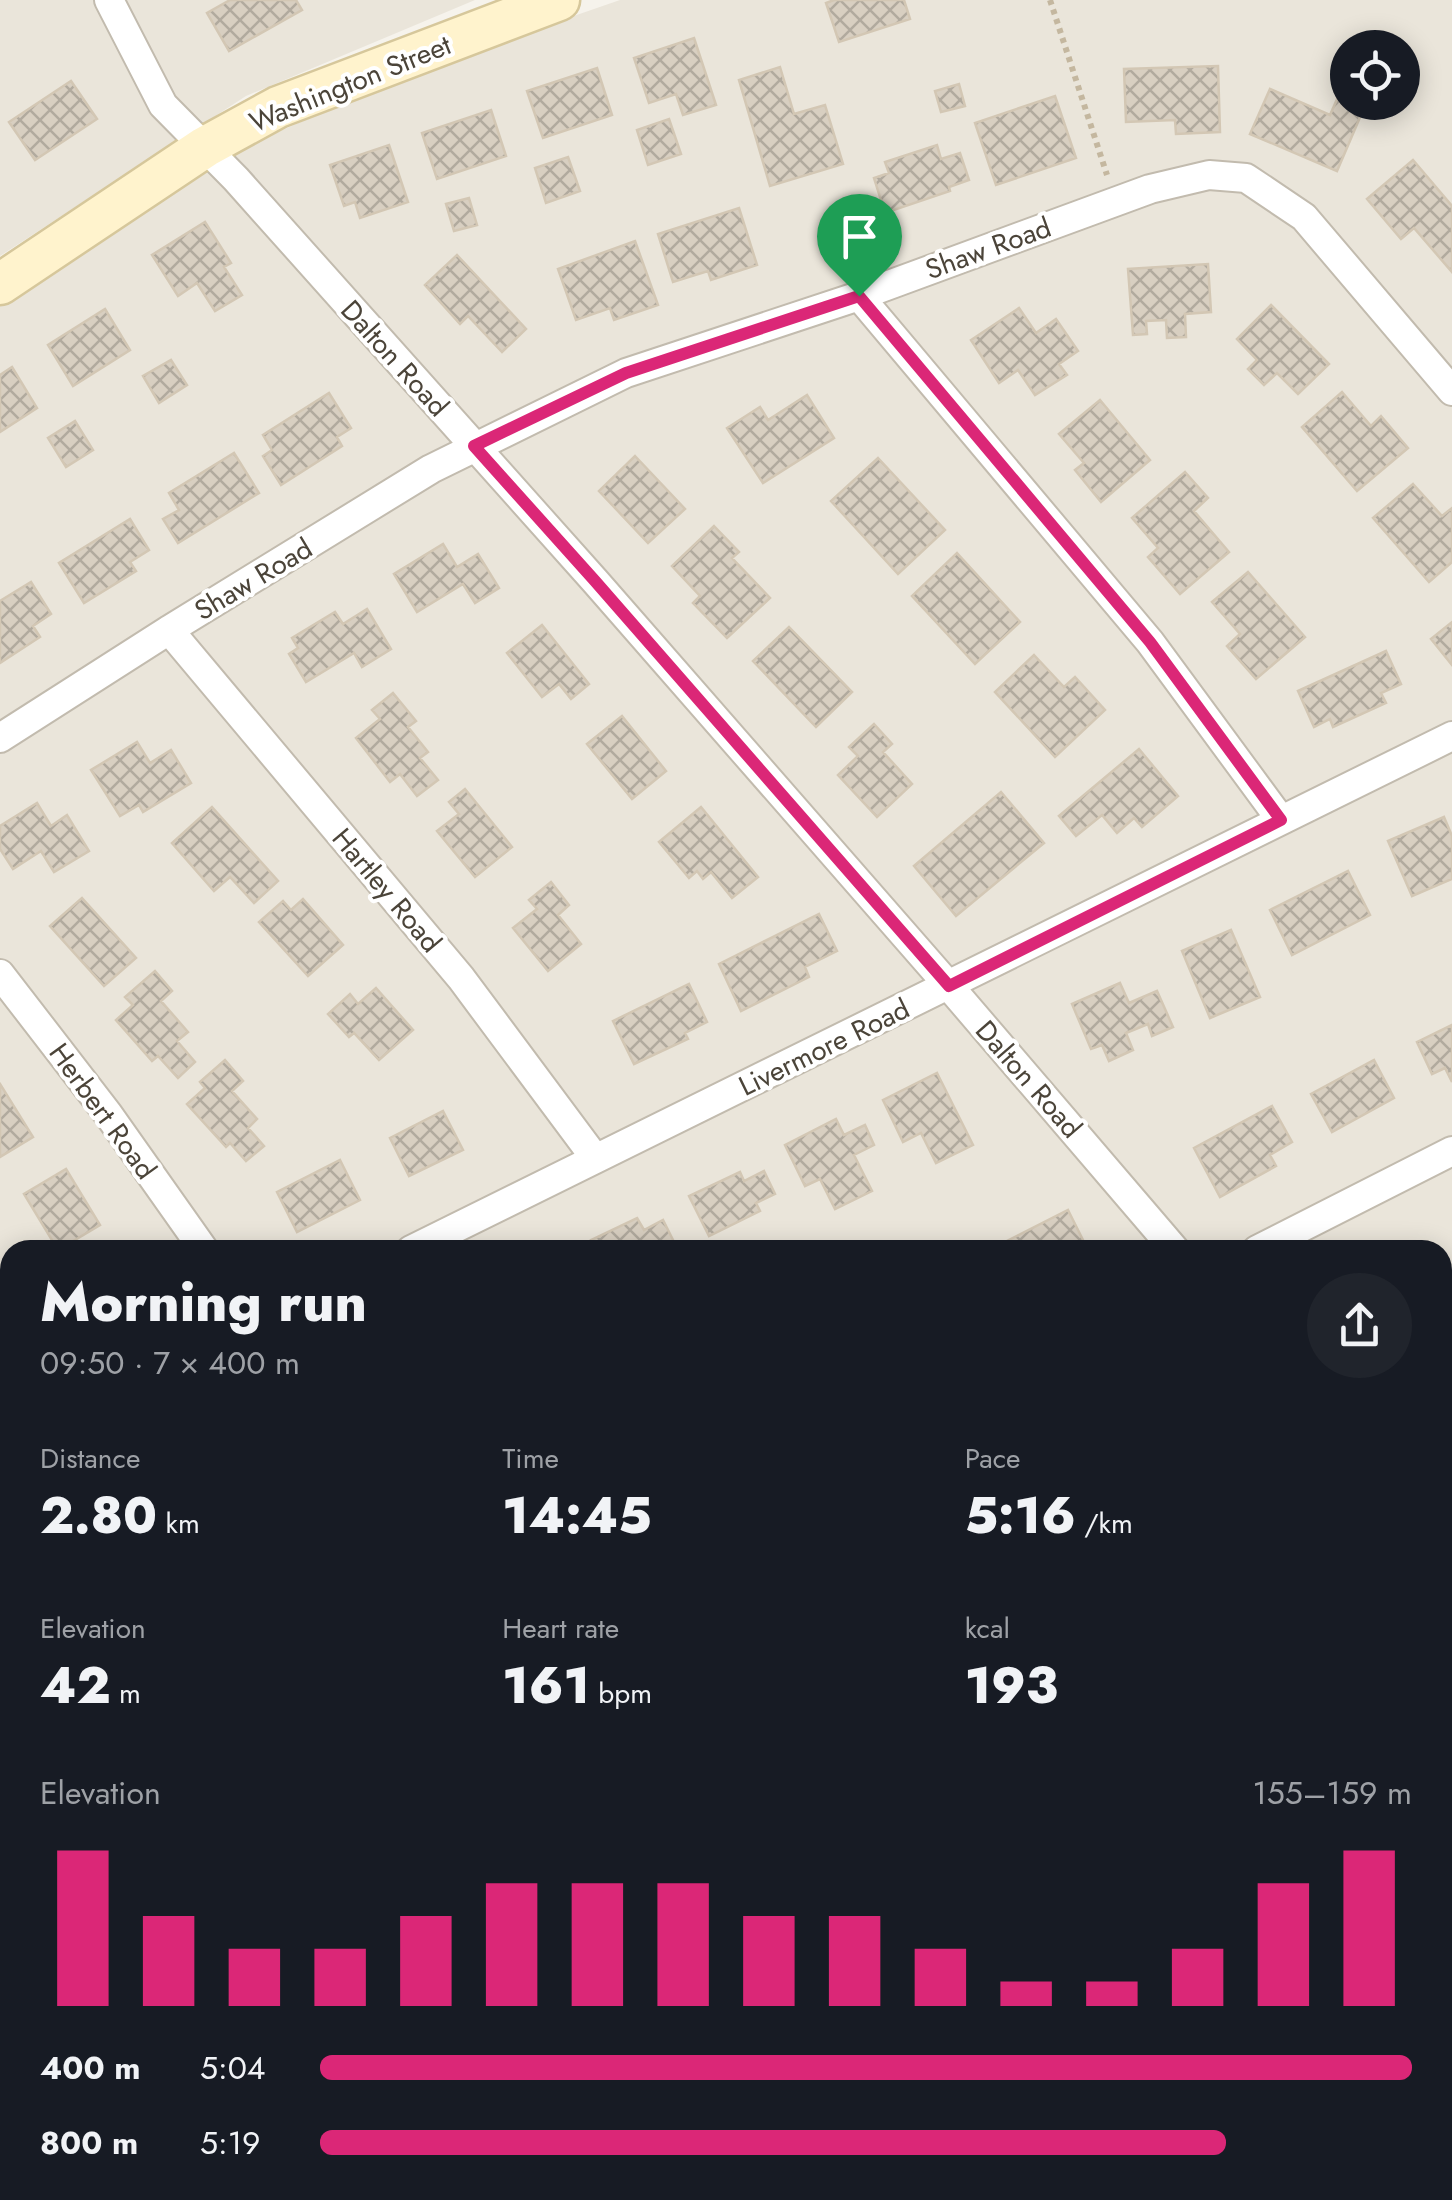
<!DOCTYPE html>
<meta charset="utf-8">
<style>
body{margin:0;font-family:Jost,sans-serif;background:#20242c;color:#f1f3f6;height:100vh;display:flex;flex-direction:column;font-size:38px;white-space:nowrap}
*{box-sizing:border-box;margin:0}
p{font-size:32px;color:#9ea1a6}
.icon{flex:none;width:55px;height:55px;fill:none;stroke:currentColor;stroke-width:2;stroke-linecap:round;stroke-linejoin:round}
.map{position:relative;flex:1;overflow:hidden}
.side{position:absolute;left:0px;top:1240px;width:1452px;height:960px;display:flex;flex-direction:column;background:#171b24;border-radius:30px 30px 0 0;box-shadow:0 5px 25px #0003}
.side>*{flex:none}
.buttons{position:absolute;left:1330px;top:30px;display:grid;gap:20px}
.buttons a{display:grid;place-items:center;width:90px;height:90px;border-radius:50%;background:#171b24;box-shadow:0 5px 25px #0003;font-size:50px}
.pin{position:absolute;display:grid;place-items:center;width:85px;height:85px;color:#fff;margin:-102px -42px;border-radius:50% 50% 50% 0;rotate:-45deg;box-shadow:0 0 10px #0007}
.pin .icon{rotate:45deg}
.round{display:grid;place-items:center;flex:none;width:105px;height:105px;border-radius:52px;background:#20242c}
.summary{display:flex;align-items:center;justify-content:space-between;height:170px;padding:0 40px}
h1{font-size:55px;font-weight:800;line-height:75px}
.figures{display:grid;grid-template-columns:repeat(3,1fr);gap:15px;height:170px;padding:10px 40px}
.figures div{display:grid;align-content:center}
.figures b{font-size:50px;font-weight:800}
.figures small{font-size:28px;font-weight:400}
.figures p{font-size:28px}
.chart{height:280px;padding:20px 40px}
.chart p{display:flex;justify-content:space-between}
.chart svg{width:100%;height:180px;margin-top:10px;stroke:#db2777;stroke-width:6}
ul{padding:0 40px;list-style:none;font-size:32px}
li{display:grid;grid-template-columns:160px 120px 1fr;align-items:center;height:75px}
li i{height:25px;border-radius:12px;background:#db2777}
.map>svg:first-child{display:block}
.residential{fill:#eae5da;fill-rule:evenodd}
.building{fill:url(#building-cross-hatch);stroke:#d3c7b4;stroke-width:2.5}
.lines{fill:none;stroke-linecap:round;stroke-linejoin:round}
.street-casing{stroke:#c2bbae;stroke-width:32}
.secondary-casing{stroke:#d6c79b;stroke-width:45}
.path{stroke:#c4b79f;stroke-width:6;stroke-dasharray:5 5;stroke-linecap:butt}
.street{stroke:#fff;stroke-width:28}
.secondary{stroke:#fff3cd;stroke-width:40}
.route-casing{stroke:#fff;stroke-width:20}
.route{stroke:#db2777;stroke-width:12}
.labels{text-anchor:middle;stroke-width:8;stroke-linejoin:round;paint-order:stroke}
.street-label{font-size:28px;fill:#4b4439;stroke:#fff}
</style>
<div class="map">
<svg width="1452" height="2200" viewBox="0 0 1452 2200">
<defs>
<pattern id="building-cross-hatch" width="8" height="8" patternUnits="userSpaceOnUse" patternTransform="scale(2.5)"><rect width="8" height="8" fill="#d8cfc1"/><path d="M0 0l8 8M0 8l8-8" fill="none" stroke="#b1aa9e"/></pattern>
</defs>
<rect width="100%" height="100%" fill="#f6f3ec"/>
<path class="residential" d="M 0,0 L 475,0 L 246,96 L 0,256 Z
M 620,0 L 1452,0 L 1452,2200 L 596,2200 L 589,2190 L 1442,2190 L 1442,1250 L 10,1250 L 10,1535 L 0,1524 L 0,301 L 258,141 L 415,71 ZM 1348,48 L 1402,48 L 1402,102 L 1348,102 Z
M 0,1574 L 10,1586 L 10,2190 L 547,2190 L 555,2200 L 0,2200 Z"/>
<path class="building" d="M 230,0 L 296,0 L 302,10 L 229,51 L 207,13 Z
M 834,0 L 904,0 L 910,19 L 839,42 L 826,3 Z
M 694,38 L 716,105 L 683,115 L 676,94 L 649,103 L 634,58 Z
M 1218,66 L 1220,132 L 1176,134 L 1175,120 L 1126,122 L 1124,69 Z
M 780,67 L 794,114 L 825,105 L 843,164 L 770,186 L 739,80 Z
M 597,68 L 612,115 L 543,138 L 527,91 Z
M 71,81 L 97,119 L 35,160 L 9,122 Z
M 959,84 L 965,106 L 941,112 L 935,91 Z
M 1270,89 L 1330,115 L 1338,97 L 1364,108 L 1337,171 L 1250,134 Z
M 1055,96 L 1076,158 L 996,185 L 975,123 Z
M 491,110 L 506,156 L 437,179 L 422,133 Z
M 669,119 L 681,154 L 648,165 L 637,130 Z
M 389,145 L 408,202 L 360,218 L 355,202 L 344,206 L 330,165 Z
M 937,145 L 941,159 L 960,153 L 969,180 L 949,187 L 950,191 L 885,213 L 874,178 L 889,173 L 885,162 Z
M 568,157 L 580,191 L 546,203 L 535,168 Z
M 1413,160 L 1452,206 L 1452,272 L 1414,228 L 1401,239 L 1367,199 Z
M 469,198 L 477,225 L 454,231 L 446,204 Z
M 739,208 L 757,265 L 711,280 L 708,271 L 673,282 L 658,234 Z
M 205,222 L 231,263 L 224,267 L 242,295 L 215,311 L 197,283 L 178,296 L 152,255 Z
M 635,241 L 658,305 L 614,320 L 610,308 L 576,320 L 558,269 Z
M 457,255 L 526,329 L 502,352 L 468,316 L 460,324 L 425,285 Z
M 1208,264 L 1211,312 L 1185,314 L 1186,337 L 1167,338 L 1166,320 L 1146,321 L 1147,334 L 1133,335 L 1128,269 Z
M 1271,305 L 1329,364 L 1298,394 L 1277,373 L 1264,385 L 1248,369 L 1257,360 L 1237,339 Z
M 1019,308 L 1036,333 L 1056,319 L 1078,351 L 1059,364 L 1067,375 L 1035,395 L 1018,370 L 999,383 L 971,340 Z
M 105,309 L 130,350 L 73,386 L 48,345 Z
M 171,360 L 187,385 L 159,403 L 143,376 Z
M 12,367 L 37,408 L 0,432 L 0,375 Z
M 1342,392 L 1371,426 L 1381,416 L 1408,448 L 1357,491 L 1302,427 Z
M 329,393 L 351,428 L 337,437 L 342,446 L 281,485 L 263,456 L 272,450 L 263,435 Z
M 807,395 L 834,438 L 763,483 L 727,428 L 760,407 L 768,420 Z
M 1100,400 L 1150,460 L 1101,502 L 1075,470 L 1084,463 L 1059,434 Z
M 75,421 L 93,450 L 66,467 L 48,438 Z
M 234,453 L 259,493 L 178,543 L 163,519 L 179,510 L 169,493 Z
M 635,456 L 685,509 L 648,543 L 599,491 Z
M 878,458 L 945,530 L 898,574 L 831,501 Z
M 1185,472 L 1208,498 L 1194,511 L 1229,552 L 1180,594 L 1148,557 L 1158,548 L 1132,518 Z
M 1413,484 L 1442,516 L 1452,508 L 1452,562 L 1429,582 L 1373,518 Z
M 130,519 L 149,550 L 130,562 L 136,571 L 84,603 L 59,563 Z
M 714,526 L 739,552 L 732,558 L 770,598 L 727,638 L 693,603 L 700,596 L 672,566 Z
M 443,544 L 457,567 L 478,554 L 499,588 L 475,603 L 463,584 L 417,612 L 394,574 Z
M 957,553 L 1020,622 L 975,664 L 912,596 Z
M 1248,572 L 1305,637 L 1256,679 L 1227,646 L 1240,634 L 1212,602 Z
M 31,582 L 51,614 L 33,626 L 40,637 L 0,663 L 0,601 Z
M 367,609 L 391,649 L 362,667 L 354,653 L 306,682 L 289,654 L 298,648 L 292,638 L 335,612 L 343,624 Z
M 1452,622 L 1452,665 L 1431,639 Z
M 542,625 L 589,684 L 571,699 L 559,684 L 542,697 L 507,653 Z
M 789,627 L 852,692 L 816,727 L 753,661 Z
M 1386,651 L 1401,684 L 1381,693 L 1386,703 L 1333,727 L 1330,719 L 1314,727 L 1298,691 Z
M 1034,655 L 1064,687 L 1075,677 L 1105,710 L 1055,757 L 995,692 Z
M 393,693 L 416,721 L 408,727 L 428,752 L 420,758 L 438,780 L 417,796 L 400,774 L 390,782 L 356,738 L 380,719 L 372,710 Z
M 622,716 L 666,771 L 632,799 L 587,744 Z
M 874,724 L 892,744 L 883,752 L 912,784 L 877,817 L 838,775 L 858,756 L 849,747 Z
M 137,742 L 150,763 L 171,750 L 191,783 L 143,812 L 139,805 L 120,816 L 91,770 Z
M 1139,749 L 1178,796 L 1142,827 L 1134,818 L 1117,833 L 1102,815 L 1076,836 L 1059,816 Z
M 465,789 L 512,847 L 475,877 L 437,831 L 459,814 L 449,802 Z
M 1001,792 L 1044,843 L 956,916 L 914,866 Z
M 37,803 L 51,826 L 67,815 L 89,851 L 54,872 L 41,851 L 13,869 L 0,849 L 0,826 Z
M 212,807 L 278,881 L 254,903 L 230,877 L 214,891 L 172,843 Z
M 701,807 L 758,877 L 732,898 L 711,872 L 703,879 L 697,871 L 689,878 L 659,842 Z
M 1444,817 L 1452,836 L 1452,879 L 1412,896 L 1388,841 Z
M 1348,871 L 1370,915 L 1292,955 L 1270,910 Z
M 551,882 L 569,905 L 558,915 L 581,944 L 548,971 L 513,928 L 537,909 L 529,900 Z
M 82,898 L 136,958 L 104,986 L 50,926 Z
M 303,899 L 343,945 L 308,976 L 259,922 L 283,901 L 291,910 Z
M 819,914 L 837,951 L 805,967 L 809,977 L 741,1011 L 719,964 Z
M 1231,930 L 1260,997 L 1210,1018 L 1182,951 Z
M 155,971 L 172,991 L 161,1001 L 188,1032 L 177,1041 L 195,1062 L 178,1078 L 158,1056 L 152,1061 L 116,1020 L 133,1005 L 125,997 Z
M 1120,983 L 1129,1003 L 1157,991 L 1173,1027 L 1152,1036 L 1148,1024 L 1126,1033 L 1133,1050 L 1109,1061 L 1102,1045 L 1091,1049 L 1072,1004 Z
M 689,984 L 707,1022 L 685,1033 L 688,1039 L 634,1064 L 613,1021 Z
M 376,988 L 413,1030 L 379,1060 L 354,1033 L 349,1037 L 328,1014 L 350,994 L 358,1004 Z
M 1452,1025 L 1452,1082 L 1445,1068 L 1432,1074 L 1417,1042 Z
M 225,1060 L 243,1081 L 232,1091 L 257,1119 L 248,1128 L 264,1146 L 246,1161 L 230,1143 L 226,1147 L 187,1104 L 205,1088 L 200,1082 Z
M 1374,1060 L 1394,1098 L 1332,1132 L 1311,1094 Z
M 937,1073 L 973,1145 L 936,1163 L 921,1133 L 903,1142 L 883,1100 Z
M 0,1084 L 33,1137 L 0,1157 Z
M 1272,1106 L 1292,1142 L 1270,1155 L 1276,1166 L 1220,1197 L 1194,1148 Z
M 443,1111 L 463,1150 L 409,1176 L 390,1138 Z
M 836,1119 L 844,1135 L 865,1125 L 874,1145 L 854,1155 L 872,1191 L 835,1209 L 820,1179 L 805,1186 L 785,1145 Z
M 340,1160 L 360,1200 L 297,1232 L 277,1192 Z
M 66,1169 L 100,1225 L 58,1250 L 24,1194 Z
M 764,1171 L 775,1194 L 756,1203 L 760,1211 L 709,1236 L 689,1196 L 740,1172 L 744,1181 Z
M 1068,1210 L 1088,1250 L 989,1250 Z
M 637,1218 L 644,1230 L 663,1220 L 678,1250 L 596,1250 L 591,1240 Z
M 1442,1373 L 1452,1384 L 1452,1447 L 1448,1451 L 1442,1445 Z
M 10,1729 L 10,1758 L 0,1750 L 0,1740 Z
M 8,1778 L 10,1815 L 0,1818 L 0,1781 Z
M 49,2190 L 68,2190 L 72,2200 L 31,2200 L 30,2197 Z
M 304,2190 L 346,2190 L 316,2200 L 307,2200 Z
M 647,2190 L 699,2190 L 687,2200 L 655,2200 Z
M 868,2190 L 921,2190 L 923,2193 L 913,2200 L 876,2200 Z
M 1095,2190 L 1156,2190 L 1163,2200 L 1101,2200 Z
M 1348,2190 L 1363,2190 L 1371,2200 L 1335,2200 Z"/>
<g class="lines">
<defs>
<path id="street" d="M 109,0 L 163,105 L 236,179 L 595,581 L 949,986 L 1175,1250
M 859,296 L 1150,642 L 1281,820
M 169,630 L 461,978 L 595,1158
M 0,738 L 169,630 L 431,469 L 626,373 L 859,296 L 1150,189 L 1209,175 L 1246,178 L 1304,217 L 1452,391
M 0,974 L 108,1114 L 204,1250
M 411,1250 L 1452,736
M 1257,1250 L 1452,1151
M 0,1448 L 10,1443
M 1442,1550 L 1452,1560
M 0,1634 L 10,1628
M 1442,2137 L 1452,2149
M 230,2190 L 233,2200
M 1004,2190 L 1011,2200"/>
<path id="secondary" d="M 0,284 L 205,147 L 278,107 L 559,0
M 0,1546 L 10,1557
M 570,2190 L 578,2200"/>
</defs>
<use href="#street" class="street-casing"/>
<use href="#secondary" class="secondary-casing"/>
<path class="path" d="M 1050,0 L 1107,175"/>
<use href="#street" class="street"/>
<use href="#secondary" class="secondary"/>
</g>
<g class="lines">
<defs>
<path id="route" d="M 859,296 L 1150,642 L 1281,820 L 949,986 L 595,581 L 474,446 L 626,373 Z"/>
</defs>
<use href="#route" class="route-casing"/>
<use href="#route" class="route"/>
</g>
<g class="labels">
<g class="street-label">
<text transform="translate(350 83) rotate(-22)" y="10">Washington Street</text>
<text transform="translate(988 248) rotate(-20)" y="10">Shaw Road</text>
<text transform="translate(395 358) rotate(48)" y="10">Dalton Road</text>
<text transform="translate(253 579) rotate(-31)" y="10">Shaw Road</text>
<text transform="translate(387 890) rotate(50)" y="10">Hartley Road</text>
<text transform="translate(824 1047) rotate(-26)" y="10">Livermore Road</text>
<text transform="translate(1029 1079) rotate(49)" y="10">Dalton Road</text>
<text transform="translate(103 1111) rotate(54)" y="10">Herbert Road</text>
</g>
</g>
</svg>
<div class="buttons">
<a><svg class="icon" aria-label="locate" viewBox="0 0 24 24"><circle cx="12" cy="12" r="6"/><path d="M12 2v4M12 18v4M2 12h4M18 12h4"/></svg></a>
</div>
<div class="pin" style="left:859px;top:296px;background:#1e9e55"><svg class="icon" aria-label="arrive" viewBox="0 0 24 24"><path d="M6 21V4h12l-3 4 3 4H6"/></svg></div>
<section class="side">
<div class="summary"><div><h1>Morning run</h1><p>09:50 · 7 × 400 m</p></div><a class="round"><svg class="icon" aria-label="share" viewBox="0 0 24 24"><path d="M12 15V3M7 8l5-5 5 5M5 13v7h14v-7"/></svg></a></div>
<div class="figures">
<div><p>Distance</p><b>2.80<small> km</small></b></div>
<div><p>Time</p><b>14:45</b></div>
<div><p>Pace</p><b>5:16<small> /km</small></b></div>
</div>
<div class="figures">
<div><p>Elevation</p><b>42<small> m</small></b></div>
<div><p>Heart rate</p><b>161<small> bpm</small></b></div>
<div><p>kcal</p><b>193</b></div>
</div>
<div class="chart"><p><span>Elevation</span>155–159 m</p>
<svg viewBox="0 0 160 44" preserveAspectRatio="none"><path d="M5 44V6M15 44V22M25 44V30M35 44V30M45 44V22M55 44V14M65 44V14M75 44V14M85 44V22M95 44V22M105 44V30M115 44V38M125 44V38M135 44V30M145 44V14M155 44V6"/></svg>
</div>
<ul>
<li><b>400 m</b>5:04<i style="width:100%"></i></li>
<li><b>800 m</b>5:19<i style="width:83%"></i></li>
</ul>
</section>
</div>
